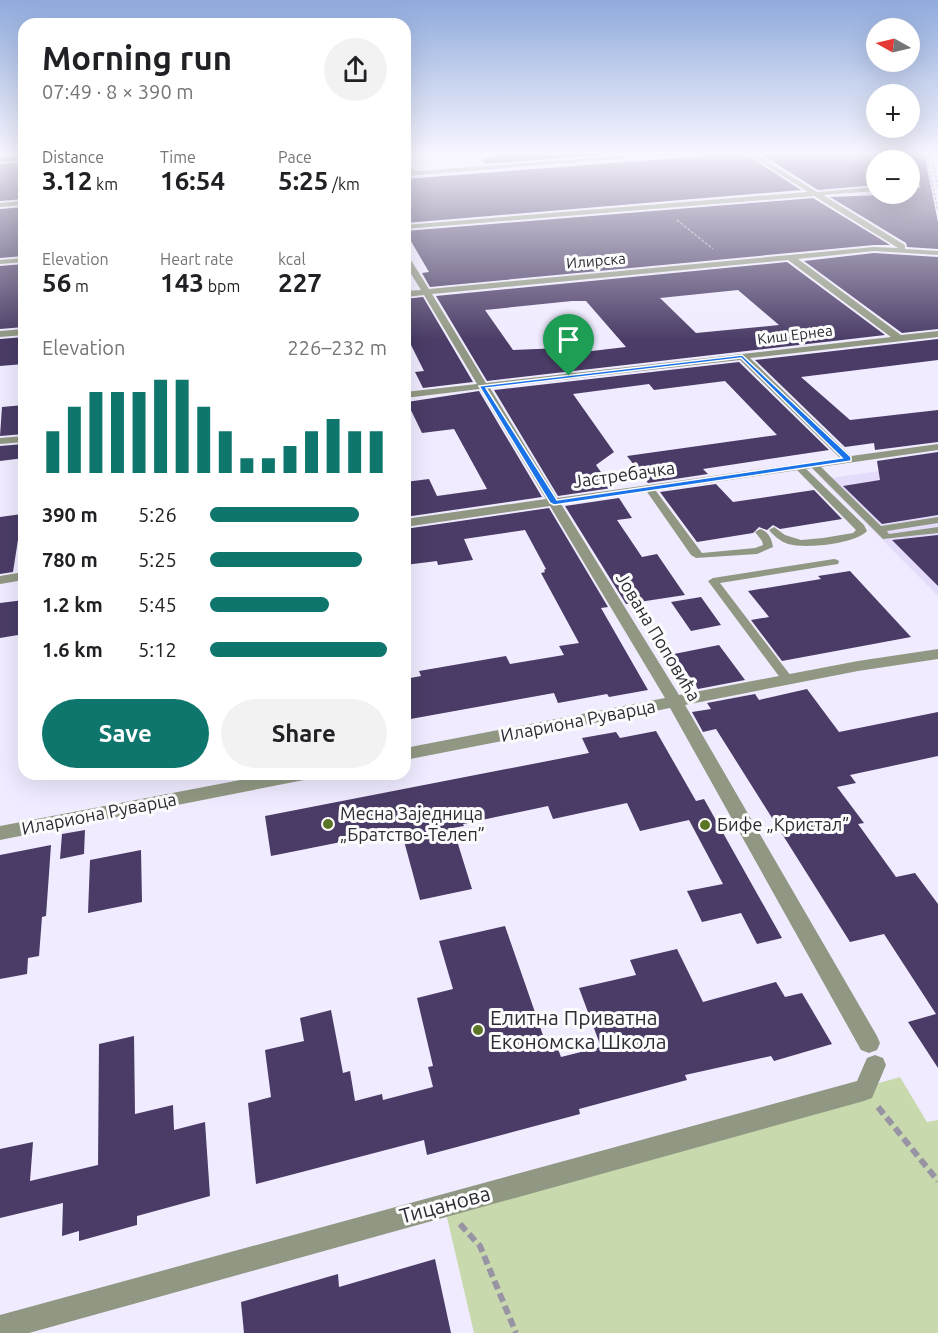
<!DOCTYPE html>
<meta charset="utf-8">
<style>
body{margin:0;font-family:Ubuntu,sans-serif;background:#f2f2f2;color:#202124;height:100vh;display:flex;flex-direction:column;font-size:22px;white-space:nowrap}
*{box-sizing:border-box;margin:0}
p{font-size:20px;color:#757577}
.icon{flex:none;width:33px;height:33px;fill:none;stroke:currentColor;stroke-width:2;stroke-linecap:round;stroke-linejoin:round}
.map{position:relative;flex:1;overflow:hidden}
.drawer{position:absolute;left:18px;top:18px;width:393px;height:762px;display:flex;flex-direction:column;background:#fff;border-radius:18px;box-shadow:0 6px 24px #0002}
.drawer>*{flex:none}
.needle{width:39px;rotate:278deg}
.controls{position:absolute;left:866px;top:18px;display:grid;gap:12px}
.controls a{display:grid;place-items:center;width:54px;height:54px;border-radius:50%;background:#fff;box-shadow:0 6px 24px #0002;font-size:30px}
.pin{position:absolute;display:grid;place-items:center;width:51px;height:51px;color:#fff;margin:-62px -26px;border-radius:50% 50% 50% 0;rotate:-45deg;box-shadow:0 0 6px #0007}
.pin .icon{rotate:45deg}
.round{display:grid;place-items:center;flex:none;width:63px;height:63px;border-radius:32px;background:#f2f2f2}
.summary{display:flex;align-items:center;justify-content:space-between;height:102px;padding:0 24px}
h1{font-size:33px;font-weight:700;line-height:45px}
.figures{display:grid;grid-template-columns:repeat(3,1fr);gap:9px;height:102px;padding:6px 24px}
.figures div{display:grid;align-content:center}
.figures b{font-size:26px;font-weight:700}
.figures small{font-size:16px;font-weight:400}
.figures p{font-size:16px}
.chart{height:168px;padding:12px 24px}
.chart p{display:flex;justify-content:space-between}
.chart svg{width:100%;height:108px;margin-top:6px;stroke:#0f766e;stroke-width:6}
.primary-button{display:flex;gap:12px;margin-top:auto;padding:12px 24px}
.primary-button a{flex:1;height:69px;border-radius:36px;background:#0f766e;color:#fff;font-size:24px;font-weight:700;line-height:69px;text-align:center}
.primary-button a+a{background:#f2f2f2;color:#202124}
ul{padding:0 24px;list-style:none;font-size:20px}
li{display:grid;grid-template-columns:96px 72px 1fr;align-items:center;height:45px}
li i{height:15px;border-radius:8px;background:#0f766e}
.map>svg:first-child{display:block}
.built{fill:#e5dcfc}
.green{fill:#c9d9ae}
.building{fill:#4a3c66;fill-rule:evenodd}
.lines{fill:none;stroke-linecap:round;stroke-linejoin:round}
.path-far1{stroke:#9894a4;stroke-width:1.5;stroke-dasharray:3 1.5;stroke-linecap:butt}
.path{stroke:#9894a4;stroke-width:6;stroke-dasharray:9 4.5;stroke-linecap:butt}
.lane{fill:#909883;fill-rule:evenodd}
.street{fill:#909883;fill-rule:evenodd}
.secondary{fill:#646f50;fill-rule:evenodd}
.route{fill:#1a73e8;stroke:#fff;stroke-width:1.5;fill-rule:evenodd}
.poi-dot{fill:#5d7526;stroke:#fbfcfb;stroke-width:2}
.labels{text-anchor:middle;stroke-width:6;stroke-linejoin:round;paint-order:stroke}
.far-street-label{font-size:15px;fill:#2e2b35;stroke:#fbfcfb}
.street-label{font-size:18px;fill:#2e2b35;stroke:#fbfcfb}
.poi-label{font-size:18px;fill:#2e2b35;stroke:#fbfcfb;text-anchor:start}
.near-poi-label{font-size:21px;fill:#2e2b35;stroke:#fbfcfb;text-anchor:start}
.near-street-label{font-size:21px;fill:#2e2b35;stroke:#fbfcfb}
</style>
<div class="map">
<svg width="938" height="1333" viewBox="0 0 938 1333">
<rect width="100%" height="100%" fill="#f0ebff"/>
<path class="built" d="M 938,463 L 938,596 L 822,479 Z"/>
<path class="green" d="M 900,1077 L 927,1122 L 938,1120 L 938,1333 L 474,1333 L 445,1209 Z"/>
<path class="building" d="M 495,153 L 627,153 L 485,164 L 481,160 L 498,156 Z
M 744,153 L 801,190 L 405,223 L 405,179 Z
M 759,153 L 924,153 L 938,222 L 938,249 L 907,247 L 906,243 L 830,197 L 909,194 L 909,190 L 921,187 L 919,184 L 909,182 L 909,160 L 876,160 L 876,185 L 818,190 Z
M 24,162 L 24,199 L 0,201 L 0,164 Z
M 813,198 L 890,245 L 874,245 L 430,287 L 422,273 L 429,272 L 405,231 Z
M 24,207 L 24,256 L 0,258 L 0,209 Z
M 874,253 L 938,257 L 938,329 L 902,333 L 804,261 Z
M 787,262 L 885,335 L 487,381 L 436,296 ZM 738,290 L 779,325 L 696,333 L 660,298 ZM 572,301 L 586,301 L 626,347 L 566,354 L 561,348 L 513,350 L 485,310 Z
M 24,264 L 24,327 L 0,329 L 0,266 Z
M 423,297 L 473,382 L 423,388 L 415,372 L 424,371 L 405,333 L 405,299 Z
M 24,337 L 24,364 L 0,366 L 0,339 Z
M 938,339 L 938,360 L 801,377 L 850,420 L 938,410 L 938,442 L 875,450 L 874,443 L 845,447 L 755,360 Z
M 739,362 L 829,450 L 703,469 L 708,474 L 648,483 L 627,456 L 777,435 L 725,381 L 654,390 L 649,384 L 573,394 L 614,452 L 596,465 L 612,488 L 558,496 L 494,390 Z
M 479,391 L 542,497 L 405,517 L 405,482 L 429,479 L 437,496 L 487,489 L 454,429 L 422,433 L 407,402 Z
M 24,405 L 24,434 L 0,436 L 2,407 Z
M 24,444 L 24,458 L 0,461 L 0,446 Z
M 938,452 L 938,515 L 882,524 L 843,486 L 880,480 L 877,461 Z
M 716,484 L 733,502 L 814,490 L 842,519 L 780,529 L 773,525 L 767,530 L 759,527 L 753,533 L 697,542 L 660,492 Z
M 619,498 L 632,518 L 617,520 L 642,557 L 657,554 L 685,595 L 626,604 L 565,506 Z
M 549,508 L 608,607 L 601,608 L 648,690 L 609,697 L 607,694 L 558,703 L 554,693 L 405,720 L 405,679 L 421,676 L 419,671 L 506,656 L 510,664 L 564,655 L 559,646 L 579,643 L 541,573 L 545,572 L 544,570 L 546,569 L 525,530 L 464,539 L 473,560 L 438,565 L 437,561 L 405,565 L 405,529 Z
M 22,514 L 13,572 L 0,574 L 0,517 Z
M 938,535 L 938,586 L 892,540 Z
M 850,571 L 911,637 L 782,661 L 751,620 L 769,617 L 748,591 L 821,579 L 818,576 Z
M 701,597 L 721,625 L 691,631 L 671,602 Z
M 24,600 L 24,634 L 0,638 L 0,603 Z
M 719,645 L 745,680 L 698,689 L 674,654 Z
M 807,689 L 839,732 L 938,712 L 938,756 L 850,775 L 856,783 L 837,787 L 864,823 L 858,824 L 896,877 L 915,873 L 938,904 L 938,1068 L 908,1022 L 936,1014 L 884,934 L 850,942 L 716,729 L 703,732 L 692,712 L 711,709 L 707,703 L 755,694 L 759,700 Z
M 656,731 L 696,801 L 704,799 L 782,938 L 757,944 L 741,913 L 702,922 L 687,891 L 723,884 L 689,820 L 640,831 L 627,803 L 553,819 L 548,806 L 463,824 L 464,826 L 453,828 L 472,889 L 420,900 L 401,830 L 271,856 L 265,816 L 589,753 L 582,738 L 616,732 L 620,738 Z
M 85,830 L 84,854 L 60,859 L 62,834 Z
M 51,845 L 46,916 L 42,917 L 39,956 L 28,958 L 27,974 L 0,979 L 0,855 Z
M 141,850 L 142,902 L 88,913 L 90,860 Z
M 505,926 L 545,1041 L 554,1038 L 561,1057 L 601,1047 L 579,988 L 636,975 L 630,960 L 677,949 L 703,1002 L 776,982 L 785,997 L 802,993 L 832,1044 L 774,1061 L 771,1056 L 685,1075 L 687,1080 L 579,1109 L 580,1114 L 427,1155 L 424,1140 L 256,1184 L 248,1103 L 271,1097 L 265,1050 L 304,1041 L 300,1018 L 331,1010 L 343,1073 L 350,1071 L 355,1101 L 382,1094 L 383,1100 L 433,1087 L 428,1067 L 433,1066 L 417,998 L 453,989 L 439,941 Z
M 134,1036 L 135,1114 L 173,1105 L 174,1130 L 205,1122 L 210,1196 L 137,1216 L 137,1225 L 79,1241 L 79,1231 L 62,1236 L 63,1203 L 0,1218 L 0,1149 L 33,1142 L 30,1181 L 98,1165 L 99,1044 Z
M 435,1259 L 451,1333 L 244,1333 L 241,1302 L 338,1274 L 339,1287 Z"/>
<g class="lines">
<path class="path-far1" d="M 926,153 L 938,211
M 931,153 L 938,187
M 677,220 L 713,249"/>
<path class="path" d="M 878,1107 L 938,1181
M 460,1224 L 480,1246 L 516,1333"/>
<path class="lane" d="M 405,158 L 416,172 L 416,174 L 412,174 L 405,164 Z
M 814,462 L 817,463 L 881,526 L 938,517 L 938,523 L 887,531 L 889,534 L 938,527 L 938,533 L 883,539 L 811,467 L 811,463 Z
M 799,464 L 802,465 L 864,525 L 867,531 C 855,544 806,549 788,544 C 780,541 774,536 769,530 L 774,527 L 785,535 L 801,540 L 823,538 L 853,533 L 856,530 L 796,469 L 796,465 Z
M 650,486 L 653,487 L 702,553 L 755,548 L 763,545 L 762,541 L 755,532 L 760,529 C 768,531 772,539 773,547 L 757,554 L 696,558 L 691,555 L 645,489 Z
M 834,559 L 838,560 L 839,562 L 838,564 L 720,583 L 794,680 L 788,684 L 784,683 L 708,581 L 713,578 Z"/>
<path class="street" d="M 661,153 L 694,153 L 405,176 L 405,172 Z
M 746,153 L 754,153 L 817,192 L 876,187 L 876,191 L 823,195 L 905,245 L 905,249 L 938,251 L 938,255 L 874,251 L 798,259 L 901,335 L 938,331 L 938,337 L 750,358 L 851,456 L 938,444 L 938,450 L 561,504 L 679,695 L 858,661 L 938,649 L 938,659 L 858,671 L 685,705 L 877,1036 L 880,1043 L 877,1050 L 869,1053 L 861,1050 L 670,708 L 405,760 L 405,748 L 665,698 L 550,506 L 405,527 L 405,519 L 546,499 L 480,389 L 405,398 L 405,392 L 477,384 L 424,295 L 405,297 L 405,291 L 421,290 L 405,264 L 405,255 L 409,257 L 429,289 L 874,247 L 898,248 L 814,196 L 405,229 L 405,225 L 808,192 ZM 788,260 L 891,337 L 486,383 L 432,294 ZM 740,360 L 840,458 L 557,498 L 490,388 Z
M 909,184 L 919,186 L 909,188 Z
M 24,201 L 24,205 L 0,207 L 0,203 Z
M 24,258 L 24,262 L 0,264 L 0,260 Z
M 24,329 L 24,335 L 0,337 L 0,331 Z
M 24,436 L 24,442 L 0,444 L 0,438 Z
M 24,572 L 24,580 L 0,584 L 0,576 Z
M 272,774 L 312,774 L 310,778 L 304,780 L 0,840 L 0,826 Z
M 875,1055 L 883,1058 L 886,1065 L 872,1098 L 864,1101 L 29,1333 L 0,1333 L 0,1315 L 857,1081 L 867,1058 Z"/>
<path class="secondary" d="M 24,156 L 24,160 L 0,162 L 0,158 Z"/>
</g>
<linearGradient id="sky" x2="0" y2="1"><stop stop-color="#8faadc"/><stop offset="0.45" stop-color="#f8f6ff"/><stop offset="1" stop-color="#f8f6ff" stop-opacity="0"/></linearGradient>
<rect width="938" height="340" fill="url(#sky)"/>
<path class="route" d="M 742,355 L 851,457 L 851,461 L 554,505 L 550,503 L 479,386 ZM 741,358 L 842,458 L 557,500 L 486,388 Z"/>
<g class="poi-dot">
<circle cx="328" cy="824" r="6"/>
<circle cx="705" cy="825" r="6"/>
<circle cx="478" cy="1030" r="6"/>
</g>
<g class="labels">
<g class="far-street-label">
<text transform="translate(596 261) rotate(-5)" y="5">Илирска</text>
<text transform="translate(795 335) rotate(-7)" y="5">Киш Ернеа</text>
</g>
<g class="street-label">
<text transform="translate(624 475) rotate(-8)" y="6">Јастребачка</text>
<text transform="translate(658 637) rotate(59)" y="6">Јована Поповића</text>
<text transform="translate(578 721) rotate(-11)" y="6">Илариона Руварца</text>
<text transform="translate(99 814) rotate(-11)" y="6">Илариона Руварца</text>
</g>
<g class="poi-label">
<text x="340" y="820">Месна Заједница<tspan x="340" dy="21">„Братство-Телеп”</tspan></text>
<text x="717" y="831">Бифе „Кристал”</text>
</g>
<g class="near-poi-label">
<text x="490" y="1025">Елитна Приватна<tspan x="490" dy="24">Економска Школа</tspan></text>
</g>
<g class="near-street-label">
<text transform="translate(445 1205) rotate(-15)" y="7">Тицанова</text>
</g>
</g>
</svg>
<div class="controls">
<a><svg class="needle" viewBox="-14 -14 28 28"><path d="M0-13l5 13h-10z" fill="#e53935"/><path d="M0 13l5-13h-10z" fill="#757577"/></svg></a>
<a>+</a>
<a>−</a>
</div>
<div class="pin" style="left:569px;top:376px;background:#1e9e55"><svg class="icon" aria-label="arrive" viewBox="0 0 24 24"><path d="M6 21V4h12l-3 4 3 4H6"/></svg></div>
<section class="drawer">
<div class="summary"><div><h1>Morning run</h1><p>07:49 · 8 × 390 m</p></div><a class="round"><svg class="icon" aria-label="share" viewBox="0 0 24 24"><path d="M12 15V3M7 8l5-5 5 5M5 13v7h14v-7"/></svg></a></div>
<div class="figures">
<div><p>Distance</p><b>3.12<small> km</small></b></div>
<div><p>Time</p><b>16:54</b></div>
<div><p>Pace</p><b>5:25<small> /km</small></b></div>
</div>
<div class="figures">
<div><p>Elevation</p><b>56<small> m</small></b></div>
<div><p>Heart rate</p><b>143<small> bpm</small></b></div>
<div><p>kcal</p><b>227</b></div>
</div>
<div class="chart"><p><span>Elevation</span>226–232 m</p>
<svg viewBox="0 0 160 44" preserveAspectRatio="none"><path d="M5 44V27M15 44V17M25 44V11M35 44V11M45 44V11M55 44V6M65 44V6M75 44V17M85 44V27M95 44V38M105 44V38M115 44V33M125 44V27M135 44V22M145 44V27M155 44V27"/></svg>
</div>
<ul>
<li><b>390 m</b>5:26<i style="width:84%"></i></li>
<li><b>780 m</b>5:25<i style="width:86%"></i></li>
<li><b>1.2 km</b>5:45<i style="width:67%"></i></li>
<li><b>1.6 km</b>5:12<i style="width:100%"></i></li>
</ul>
<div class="primary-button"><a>Save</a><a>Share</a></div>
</section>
</div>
